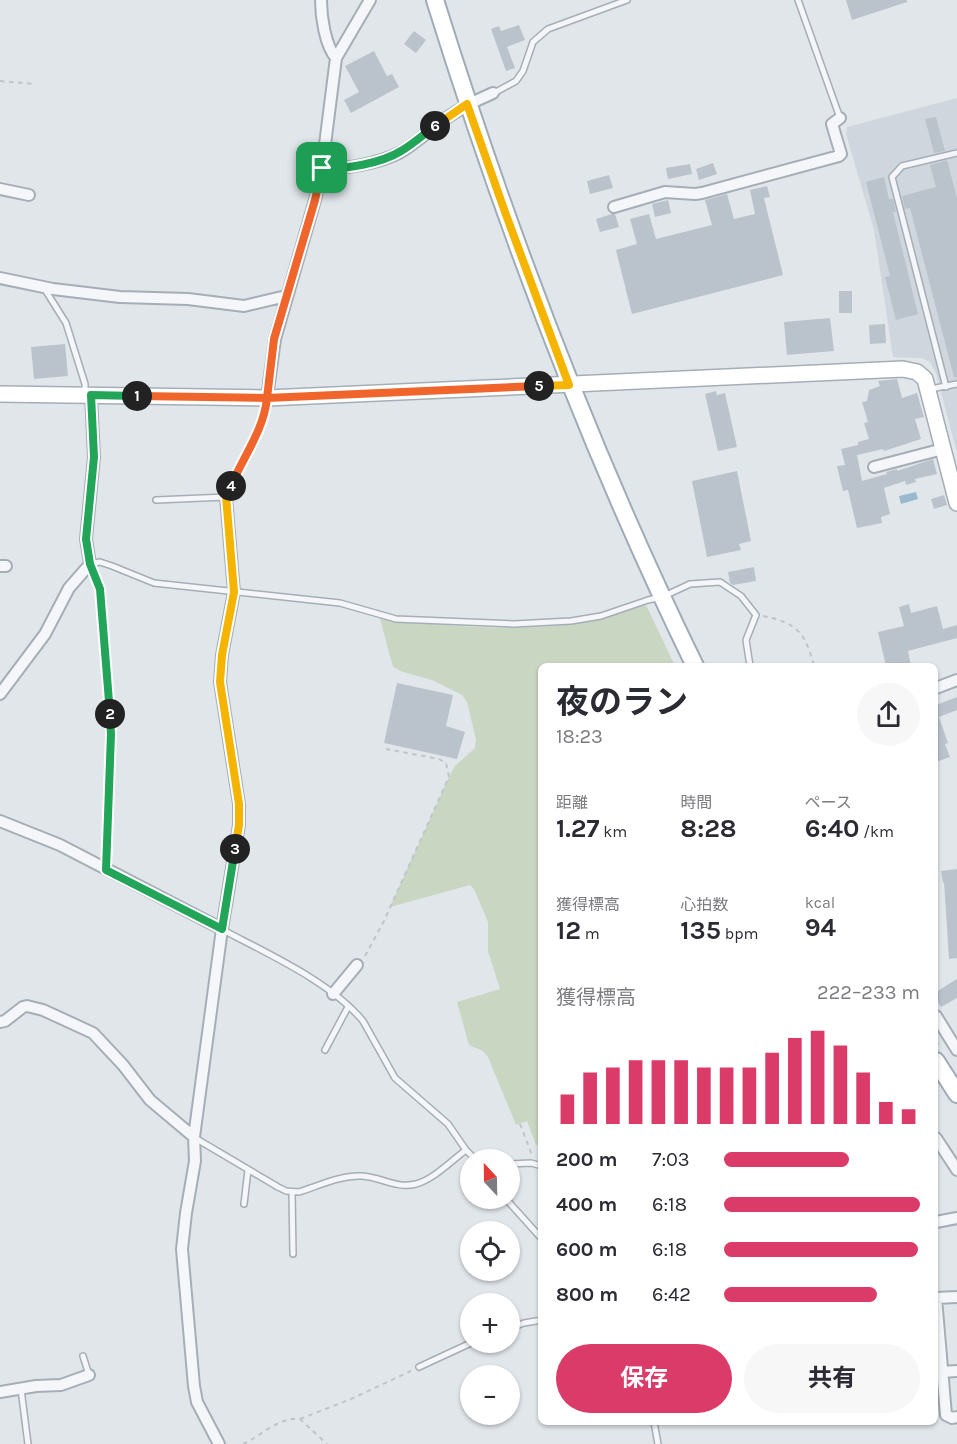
<!DOCTYPE html>
<html lang="ja">
<meta charset="utf-8">
<style>
body{margin:0;font-family:Karla,"Noto Sans JP",sans-serif;background:#f7f7f7;color:#2b2b33;height:100vh;display:flex;flex-direction:column;font-size:22px;white-space:nowrap}
*{box-sizing:border-box;margin:0}
p{font-size:20px;color:#7c7c81}
.icon{flex:none;width:33px;height:33px;fill:none;stroke:currentColor;stroke-width:2;stroke-linecap:round;stroke-linejoin:round}
.map{position:relative;flex:1;overflow:hidden}
.panel{position:absolute;left:538px;top:663px;width:400px;height:762px;display:flex;flex-direction:column;background:#fff;border-radius:9px;box-shadow:0 2px 4px #0004}
.panel>*{flex:none}
.needle{width:39px;rotate:338deg}
.buttons{position:absolute;left:460px;top:1149px;display:grid;gap:12px}
.buttons a{display:grid;place-items:center;width:60px;height:60px;border-radius:50%;background:#fff;box-shadow:0 2px 4px #0004;font-size:30px}
.pin{position:absolute;display:grid;place-items:center;width:51px;height:51px;color:#fff;margin:-26px;border-radius:12px;box-shadow:0 3px 9px #0006}
.km{position:absolute;width:30px;height:30px;margin:-15px;border-radius:50%;background:#222;color:#fff;font-size:16px;line-height:30px;text-align:center}
.round{display:grid;place-items:center;flex:none;width:63px;height:63px;border-radius:32px;background:#f7f7f7}
.head{display:flex;align-items:center;justify-content:space-between;height:102px;padding:0 18px}
h1{font-size:33px;font-weight:700;line-height:45px}
.figures{display:grid;grid-template-columns:repeat(3,1fr);gap:9px;height:102px;padding:6px 18px}
.figures div{display:grid;align-content:center}
.figures b{font-size:26px;font-weight:700}
.figures small{font-size:16px;font-weight:400}
.figures p{font-size:16px}
.chart{height:168px;padding:12px 18px}
.chart p{display:flex;justify-content:space-between}
.chart svg{width:100%;height:108px;margin-top:6px;stroke:#db3b68;stroke-width:6}
.action{display:flex;gap:12px;margin-top:auto;padding:12px 18px}
.action a{flex:1;height:69px;border-radius:36px;background:#db3b68;color:#fff;font-size:24px;font-weight:700;line-height:69px;text-align:center}
.action a+a{background:#f7f7f7;color:#2b2b33}
ul{padding:0 18px;list-style:none;font-size:20px}
li{display:grid;grid-template-columns:96px 72px 1fr;align-items:center;height:45px}
li i{height:15px;border-radius:8px;background:#db3b68}
.map>svg:first-child{display:block}
.built{fill:#cfd6dd}
.green{fill:#c9d6c1}
.water{fill:#99bace}
.building{fill:#bac3cb}
.lines{fill:none;stroke-linecap:round;stroke-linejoin:round}
.lane-casing{stroke:#a5aeb6;stroke-width:8}
.street-casing{stroke:#a5aeb6;stroke-width:14}
.secondary-casing{stroke:#a5aeb6;stroke-width:18}
.primary-casing{stroke:#9facb8;stroke-width:20}
.path{stroke:#bfc4ca;stroke-width:2;stroke-dasharray:4.5 4.5;stroke-linecap:butt}
.lane{stroke:#f4f6f9;stroke-width:5}
.street{stroke:#f4f6f9;stroke-width:10}
.secondary{stroke:#fff;stroke-width:15}
.primary{stroke:#fff;stroke-width:16}
.split-1-casing{stroke:#fff;stroke-width:12}
.split-2-casing{stroke:#fff;stroke-width:12}
.split-3-casing{stroke:#fff;stroke-width:12}
.split-4-casing{stroke:#fff;stroke-width:12}
.split-5-casing{stroke:#fff;stroke-width:12}
.split-6-casing{stroke:#fff;stroke-width:12}
.split-7-casing{stroke:#fff;stroke-width:12}
.split-1{stroke:#f0652b;stroke-width:8}
.split-2{stroke:#22a559;stroke-width:8}
.split-3{stroke:#22a559;stroke-width:8}
.split-4{stroke:#f5b400;stroke-width:8}
.split-5{stroke:#f0652b;stroke-width:8}
.split-6{stroke:#f5b400;stroke-width:8}
.split-7{stroke:#22a559;stroke-width:8}
</style>
<div class="map">
<svg width="957" height="1444" viewBox="0 0 957 1444">
<rect width="100%" height="100%" fill="#e1e6eb"/>
<path class="built" d="M 957,98 L 957,453 L 936,373 L 930,362 L 921,358 L 893,357 L 874,230 L 846,134 L 847,127 Z"/>
<path class="green" d="M 643,604 L 647,607 L 675,666 L 542,666 L 542,1143 L 536,1145 L 527,1121 L 516,1125 L 488,1057 L 483,1051 L 469,1045 L 457,1002 L 500,989 L 488,951 L 488,922 L 474,889 L 470,885 L 390,907 L 449,777 L 455,766 L 475,748 L 476,739 L 467,702 L 462,695 L 432,680 L 403,672 L 393,667 L 380,619 C 449,626 527,634 596,620 C 612,617 628,609 643,604 Z"/>
<path class="water" d="M 916,492 L 918,499 L 901,504 L 899,496 Z"/>
<path class="building" d="M 846,0 L 907,0 L 907,2 L 852,20 Z
M 519,25 L 525,40 L 507,47 L 515,68 L 506,71 L 491,29 L 499,26 L 501,31 Z
M 414,31 L 426,40 L 416,53 L 404,44 Z
M 374,51 L 387,76 L 392,74 L 399,87 L 351,113 L 344,100 L 359,92 L 345,66 Z
M 936,117 L 945,151 L 934,153 L 925,119 Z
M 947,160 L 957,198 L 957,377 L 954,377 L 910,208 L 905,209 L 902,196 L 936,187 L 930,165 Z
M 713,163 L 717,174 L 699,180 L 696,169 Z
M 690,164 L 692,174 L 668,179 L 666,168 Z
M 609,175 L 613,188 L 590,194 L 587,181 Z
M 884,177 L 889,199 L 893,199 L 896,212 L 893,212 L 918,314 L 896,320 L 885,277 L 890,276 L 866,182 Z
M 767,186 L 770,197 L 764,198 L 783,275 L 632,314 L 616,250 L 637,244 L 630,219 L 649,214 L 656,239 L 712,225 L 705,200 L 727,194 L 734,219 L 755,214 L 750,190 Z
M 668,200 L 671,213 L 655,217 L 652,204 Z
M 612,214 L 615,214 L 619,227 L 600,232 L 596,219 Z
M 839,291 L 852,291 L 852,313 L 839,313 Z
M 830,318 L 834,351 L 787,355 L 784,322 Z
M 885,324 L 886,343 L 870,344 L 869,325 Z
M 65,344 L 68,376 L 34,379 L 31,347 Z
M 897,379 L 902,398 L 917,393 L 924,417 L 915,419 L 921,439 L 884,451 L 883,449 L 857,455 L 862,481 L 887,474 L 886,472 L 897,469 L 897,471 L 933,459 L 937,474 L 915,479 L 916,482 L 906,485 L 905,481 L 884,488 L 890,514 L 881,517 L 882,523 L 857,528 L 848,490 L 843,491 L 840,479 L 837,466 L 845,465 L 841,449 L 858,445 L 858,442 L 869,439 L 864,423 L 868,422 L 862,402 L 867,401 L 869,390 L 880,386 L 878,381 Z
M 716,391 L 717,395 L 725,393 L 737,447 L 718,451 L 705,394 Z
M 737,471 L 751,541 L 739,544 L 741,550 L 707,557 L 692,481 Z
M 944,495 L 947,505 L 934,509 L 931,499 Z
M 754,567 L 756,581 L 733,585 L 730,583 L 728,572 Z
M 909,604 L 911,613 L 937,606 L 943,629 L 957,625 L 957,638 L 908,651 L 911,666 L 886,666 L 878,632 L 904,626 L 899,607 Z
M 397,683 L 453,695 L 446,726 L 465,732 L 457,759 L 384,743 Z
M 957,697 L 957,710 L 939,717 L 948,743 L 945,744 L 950,757 L 936,762 L 936,705 Z
M 957,869 L 957,958 L 949,959 L 944,882 L 943,883 L 941,871 Z
M 957,979 L 957,998 L 941,1007 L 936,999 L 936,992 Z"/>
<g class="lines">
<defs>
<path id="lane" d="M 798,0 L 840,118
M 494,93 L 516,81 L 523,71 L 533,42 L 548,29 L 627,0
M 44,288 L 66,323 L 85,384 L 85,393
M 946,387 L 892,177 L 902,166 L 957,153
M 930,389 L 957,384
M 156,500 L 226,497 L 262,423 L 267,400
M 103,632 L 100,589 L 90,564 L 100,562 L 112,566 L 154,583 L 340,603 L 396,619 L 514,624 L 571,621 L 601,616 L 648,600 L 662,597 L 690,584 L 720,582 L 741,596 L 756,615 L 746,640 L 750,666
M 223,930 C 268,954 331,982 363,1021 L 395,1078 L 448,1124 L 466,1150 L 476,1160
M 325,1050 L 348,1007
M 195,1138 L 278,1187 L 286,1191 L 299,1192 C 318,1186 341,1175 362,1176 C 381,1177 396,1189 416,1184 C 434,1179 451,1161 466,1150
M 510,1164 L 531,1163 L 542,1166
M 292,1192 L 293,1254
M 505,1198 L 542,1239
M 244,1204 L 248,1170
M 510,1328 L 524,1323 L 542,1320
M 83,1356 L 89,1375
M 419,1367 L 473,1342
M 21,1389 L 28,1444
M 654,1422 L 658,1444"/>
<path id="street" d="M 321,0 C 321,17 325,45 336,58
M 322,168 C 344,170 379,163 399,153 C 416,144 431,128 448,117 C 462,107 477,100 493,93
M 0,189 L 29,195
M 614,207 L 665,192 L 695,194 L 702,193 L 839,156 L 841,154 L 832,124 L 840,118
M 0,278 L 53,289 L 120,297 L 188,299 L 244,306 L 286,296
M 267,398 L 275,339 L 315,200 L 322,168 L 336,58 L 370,0
M 874,467 L 943,449
M 0,566 L 6,566
M 936,688 L 957,680
M 0,694 L 45,634 L 69,588 L 90,564 L 86,539 L 94,457 L 91,395
M 0,821 L 60,845 L 222,929
M 333,994 L 357,965
M 936,1016 L 957,1050
M 0,1022 L 5,1021 L 23,1007 L 27,1006 L 43,1010 L 93,1033 L 123,1065 L 150,1100 L 194,1137
M 936,1138 L 957,1170
M 936,1222 L 957,1218
M 957,1297 L 936,1298 L 946,1415 L 952,1418 L 957,1417
M 942,1372 L 957,1371
M 0,1392 L 36,1386 L 61,1385 L 89,1375
M 219,1444 L 197,1402 L 194,1386 L 182,1249 L 186,1213 L 195,1161 L 194,1137 L 222,929 L 239,825 L 239,804 L 220,682 L 222,655 L 234,592 L 226,497"/>
<path id="secondary" d="M 0,394 L 267,398 L 903,369 L 917,372 L 925,379 L 957,503"/>
<path id="primary" d="M 435,0 C 506,228 590,451 695,666
M 936,1061 L 957,1094"/>
</defs>
<use href="#lane" class="lane-casing"/>
<use href="#street" class="street-casing"/>
<use href="#secondary" class="secondary-casing"/>
<use href="#primary" class="primary-casing"/>
<path class="path" d="M 0,81 L 35,84
M 763,616 C 797,623 805,632 814,666
M 104,641 L 112,734 L 107,857
M 365,956 L 384,921 L 449,777 L 446,763 L 439,759 L 386,749
M 936,1041 L 940,1047
M 520,1124 L 532,1155
M 300,1419 L 351,1399 L 411,1371
M 243,1444 C 261,1436 280,1416 300,1419 L 327,1444"/>
<use href="#lane" class="lane"/>
<use href="#street" class="street"/>
<use href="#secondary" class="secondary"/>
<use href="#primary" class="primary"/>
</g>
<g class="lines">
<defs>
<path id="split-1" d="M 137,396 L 267,398 L 274,339 L 315,200 L 322,168"/>
<path id="split-2" d="M 110,714 L 100,589 L 90,564 L 86,539 L 94,457 L 91,395 L 137,396"/>
<path id="split-3" d="M 110,714 L 111,734 L 106,870 L 222,929 L 235,849"/>
<path id="split-4" d="M 231,486 L 226,496 L 234,592 L 222,655 L 220,682 L 239,804 L 239,825 L 235,849"/>
<path id="split-5" d="M 231,486 C 243,457 264,430 267,398 L 539,386"/>
<path id="split-6" d="M 435,126 L 467,104 L 505,212 L 569,385 L 539,386"/>
<path id="split-7" d="M 322,168 C 344,170 382,163 401,151 C 413,144 424,134 435,126"/>
</defs>
<use href="#split-1" class="split-1-casing"/>
<use href="#split-2" class="split-2-casing"/>
<use href="#split-3" class="split-3-casing"/>
<use href="#split-4" class="split-4-casing"/>
<use href="#split-5" class="split-5-casing"/>
<use href="#split-6" class="split-6-casing"/>
<use href="#split-7" class="split-7-casing"/>
<use href="#split-1" class="split-1"/>
<use href="#split-2" class="split-2"/>
<use href="#split-3" class="split-3"/>
<use href="#split-4" class="split-4"/>
<use href="#split-5" class="split-5"/>
<use href="#split-6" class="split-6"/>
<use href="#split-7" class="split-7"/>
</g>
</svg>
<div class="buttons">
<a><svg class="needle" viewBox="-14 -14 28 28"><path d="M0-13l5 13h-10z" fill="#e53935"/><path d="M0 13l5-13h-10z" fill="#7c7c81"/></svg></a>
<a><svg class="icon" aria-label="locate" viewBox="0 0 24 24"><circle cx="12" cy="12" r="6"/><path d="M12 2v4M12 18v4M2 12h4M18 12h4"/></svg></a>
<a>+</a>
<a>−</a>
</div>
<div class="pin" style="left:322px;top:168px;background:#1e9e55"><svg class="icon" aria-label="arrive" viewBox="0 0 24 24"><path d="M6 21V4h12l-3 4 3 4H6"/></svg></div>
<b class="km" style="left:137px;top:396px">1</b>
<b class="km" style="left:110px;top:714px">2</b>
<b class="km" style="left:235px;top:849px">3</b>
<b class="km" style="left:231px;top:486px">4</b>
<b class="km" style="left:539px;top:386px">5</b>
<b class="km" style="left:435px;top:126px">6</b>
<section class="panel">
<div class="head"><div><h1>夜のラン</h1><p>18:23</p></div><a class="round"><svg class="icon" aria-label="share" viewBox="0 0 24 24"><path d="M12 15V3M7 8l5-5 5 5M5 13v7h14v-7"/></svg></a></div>
<div class="figures">
<div><p>距離</p><b>1.27<small> km</small></b></div>
<div><p>時間</p><b>8:28</b></div>
<div><p>ペース</p><b>6:40<small> /km</small></b></div>
</div>
<div class="figures">
<div><p>獲得標高</p><b>12<small> m</small></b></div>
<div><p>心拍数</p><b>135<small> bpm</small></b></div>
<div><p>kcal</p><b>94</b></div>
</div>
<div class="chart"><p><span>獲得標高</span>222–233 m</p>
<svg viewBox="0 0 160 44" preserveAspectRatio="none"><path d="M5 44V32M15 44V23M25 44V21M35 44V18M45 44V18M55 44V18M65 44V21M75 44V21M85 44V21M95 44V15M105 44V9M115 44V6M125 44V12M135 44V23M145 44V35M155 44V38"/></svg>
</div>
<ul>
<li><b>200 m</b>7:03<i style="width:64%"></i></li>
<li><b>400 m</b>6:18<i style="width:100%"></i></li>
<li><b>600 m</b>6:18<i style="width:99%"></i></li>
<li><b>800 m</b>6:42<i style="width:78%"></i></li>
</ul>
<div class="action"><a>保存</a><a>共有</a></div>
</section>
</div>
